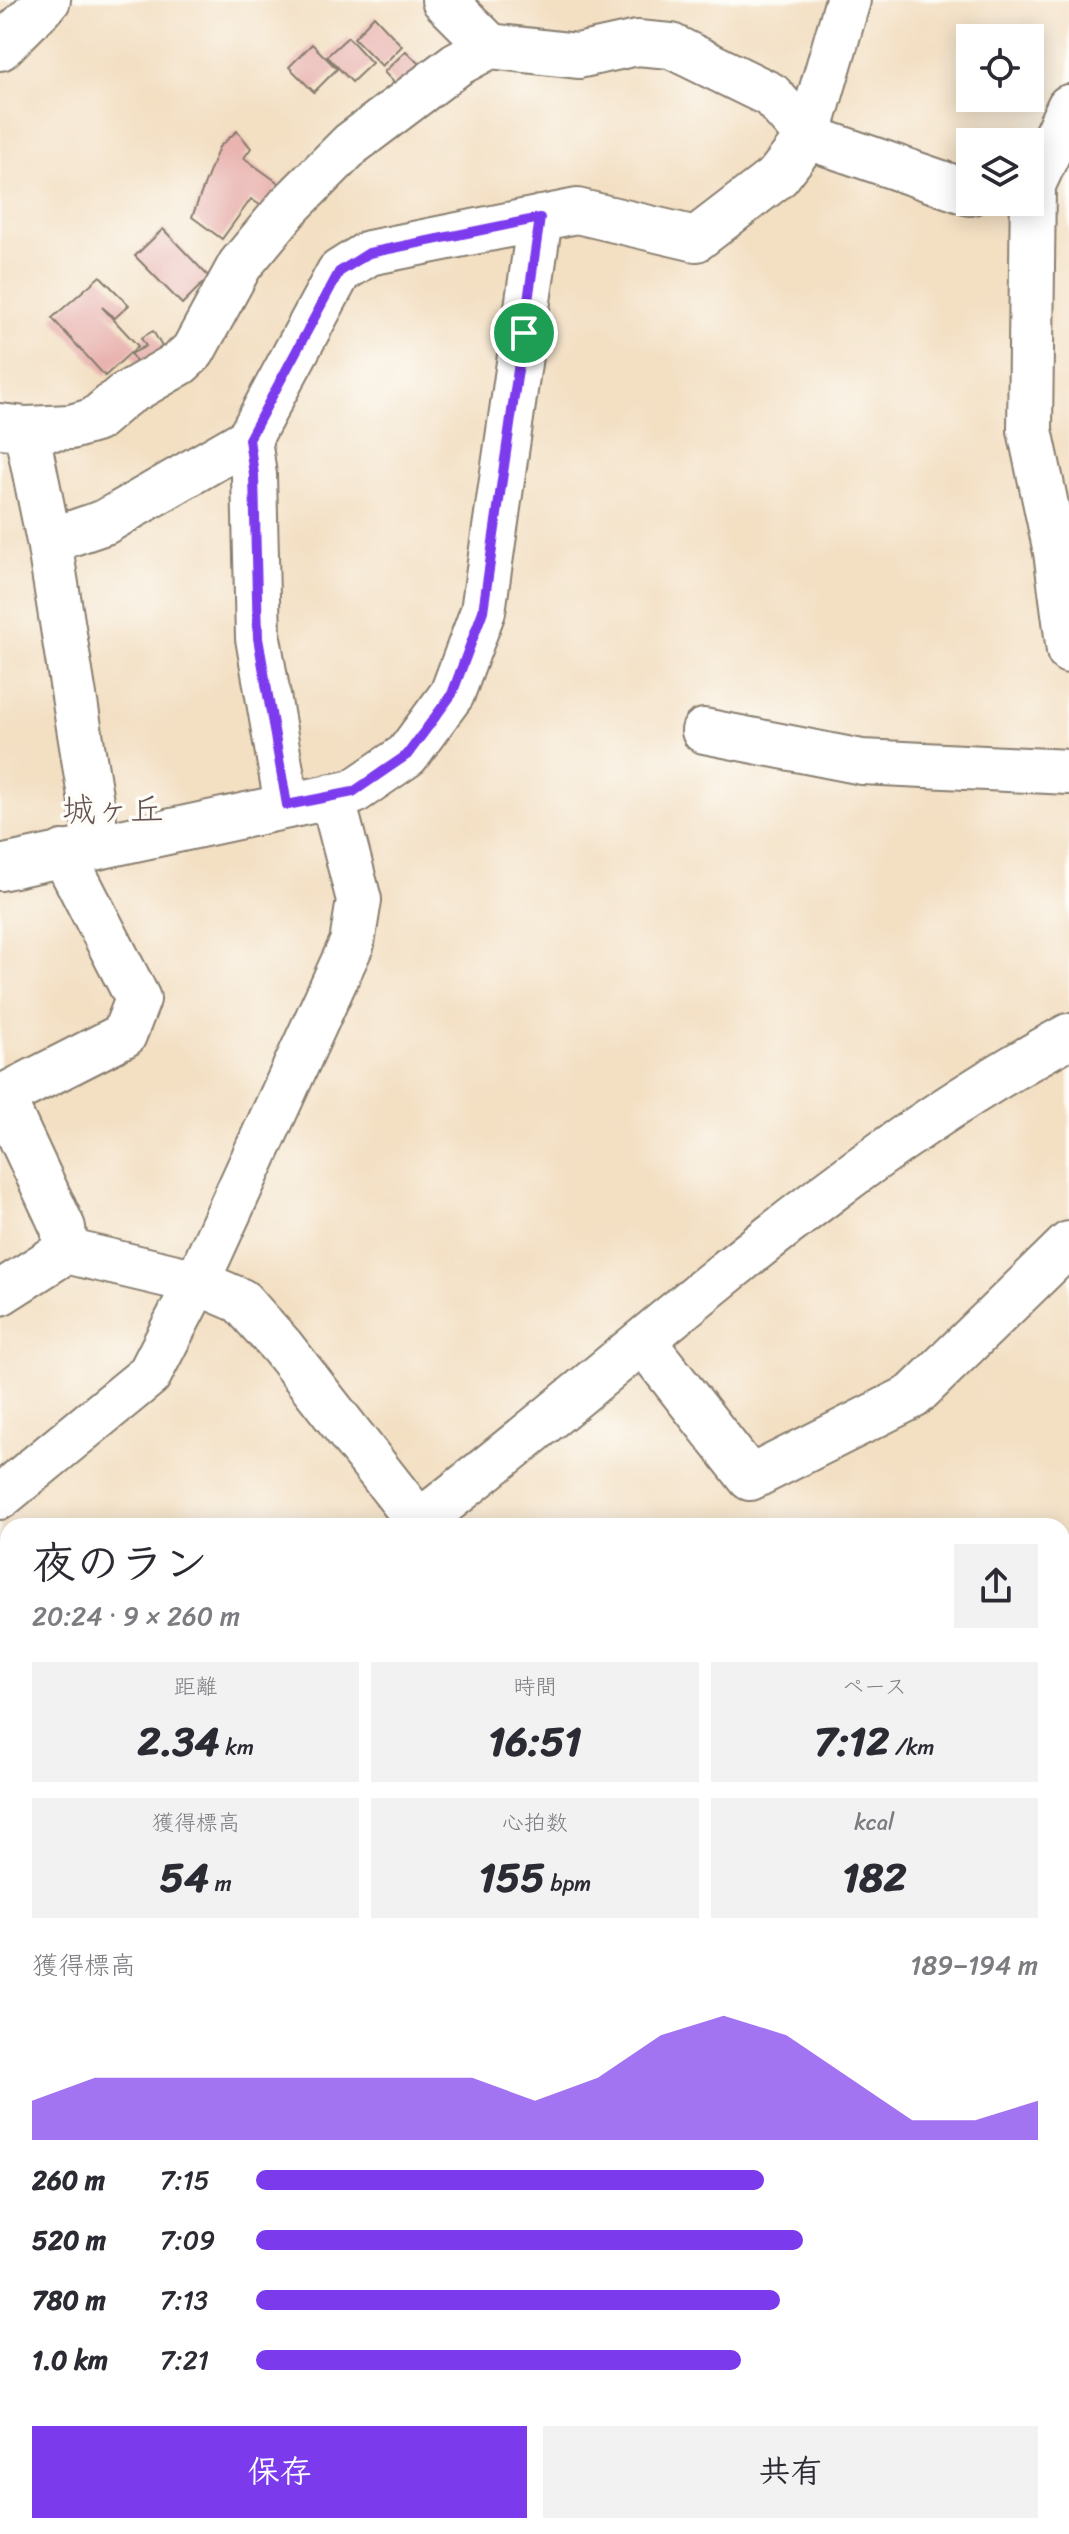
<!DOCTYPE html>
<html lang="ja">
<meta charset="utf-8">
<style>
body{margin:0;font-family:Sriracha,"Klee One",sans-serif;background:#f2f2f3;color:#2b2b33;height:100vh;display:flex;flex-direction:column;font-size:30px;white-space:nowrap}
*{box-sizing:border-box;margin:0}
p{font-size:26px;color:#7c7c81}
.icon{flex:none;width:44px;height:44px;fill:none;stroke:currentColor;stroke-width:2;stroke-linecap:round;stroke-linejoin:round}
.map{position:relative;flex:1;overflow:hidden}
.panel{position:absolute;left:0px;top:1518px;width:1070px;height:1016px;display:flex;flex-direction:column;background:#fff;border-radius:24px 24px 0 0;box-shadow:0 4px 20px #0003}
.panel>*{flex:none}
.controls{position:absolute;left:956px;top:24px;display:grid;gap:16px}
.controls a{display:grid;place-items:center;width:88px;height:88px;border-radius:0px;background:#fff;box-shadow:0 4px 20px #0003;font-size:40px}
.pin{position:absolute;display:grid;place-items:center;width:68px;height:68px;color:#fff;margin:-34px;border:4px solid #fff;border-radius:50%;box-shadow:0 2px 8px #0007}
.round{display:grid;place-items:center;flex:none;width:84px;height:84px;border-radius:0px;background:#f2f2f3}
.headline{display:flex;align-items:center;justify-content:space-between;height:136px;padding:0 32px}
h1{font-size:44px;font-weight:700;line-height:60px}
.metrics{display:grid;grid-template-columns:repeat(3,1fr);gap:12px;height:136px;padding:8px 32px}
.metrics div{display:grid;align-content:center;border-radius:0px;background:#f2f2f3;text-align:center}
.metrics b{font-size:40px;font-weight:700}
.metrics small{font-size:22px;font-weight:400}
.metrics p{font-size:22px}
.chart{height:224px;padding:16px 32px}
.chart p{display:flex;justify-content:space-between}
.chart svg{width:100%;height:144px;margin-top:8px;fill:#7c3aed;opacity:.7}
.action{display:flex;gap:16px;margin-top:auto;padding:16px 32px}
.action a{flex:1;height:92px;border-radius:0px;background:#7c3aed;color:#fff;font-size:32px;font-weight:700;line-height:92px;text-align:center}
.action a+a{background:#f2f2f3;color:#2b2b33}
ul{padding:0 32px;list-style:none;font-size:26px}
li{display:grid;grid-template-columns:128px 96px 1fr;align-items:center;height:60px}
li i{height:20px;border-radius:10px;background:#7c3aed}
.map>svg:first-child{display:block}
.building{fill:#e9b4b0}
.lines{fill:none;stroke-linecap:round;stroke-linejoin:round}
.minor-casing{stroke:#887e6f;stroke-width:48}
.highway-casing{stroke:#887e6f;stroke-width:48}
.minor{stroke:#fff;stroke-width:44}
.highway{stroke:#fff;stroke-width:44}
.route-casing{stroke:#fff;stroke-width:16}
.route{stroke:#7c3aed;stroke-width:10}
.labels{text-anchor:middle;stroke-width:7;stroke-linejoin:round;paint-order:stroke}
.quarter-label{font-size:34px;fill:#645150;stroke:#fdfcf7}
</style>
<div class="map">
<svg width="1069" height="2534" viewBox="0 0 1069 2534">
<rect width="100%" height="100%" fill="#fdfcf7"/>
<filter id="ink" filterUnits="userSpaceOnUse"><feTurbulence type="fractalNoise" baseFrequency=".0125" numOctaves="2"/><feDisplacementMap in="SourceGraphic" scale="16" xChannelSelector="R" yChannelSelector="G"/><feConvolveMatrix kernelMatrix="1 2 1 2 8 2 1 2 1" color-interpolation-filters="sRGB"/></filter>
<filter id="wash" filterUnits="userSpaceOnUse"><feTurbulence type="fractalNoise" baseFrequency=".006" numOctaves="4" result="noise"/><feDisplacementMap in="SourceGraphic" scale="32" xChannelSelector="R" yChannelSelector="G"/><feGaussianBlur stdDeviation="1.8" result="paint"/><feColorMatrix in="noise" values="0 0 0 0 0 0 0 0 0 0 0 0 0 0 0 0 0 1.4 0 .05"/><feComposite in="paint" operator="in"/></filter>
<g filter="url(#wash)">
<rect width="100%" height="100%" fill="#f3dfc2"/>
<g id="blocks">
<path class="building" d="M 374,16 L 402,46 L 382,66 L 354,38 Z
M 348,37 L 372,63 L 352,82 L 327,56 Z
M 312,44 L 337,69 L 314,92 L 289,67 Z
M 406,51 L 422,67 L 400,89 L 384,72 Z
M 237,131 L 251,148 L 244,158 L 280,184 L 263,207 L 251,199 L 222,239 L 192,217 L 219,147 Z
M 163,229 L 209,277 L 182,304 L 135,256 Z
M 100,276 L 129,305 L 115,318 L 102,307 L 138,346 L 105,376 L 52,318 Z
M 153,331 L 169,359 L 142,372 L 131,354 L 146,346 L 141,338 Z"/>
</g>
</g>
<g filter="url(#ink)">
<use href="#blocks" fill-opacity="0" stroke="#887e6f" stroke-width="2"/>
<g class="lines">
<defs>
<path id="minor" d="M 444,0 L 490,46
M 1069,107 L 1033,185 L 1030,430 L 1056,552 L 1069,651
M 0,426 L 26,429 L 49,541 L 98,845
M 26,429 L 71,427 L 95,420 L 123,396 L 180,363 L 193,351 L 240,265 L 289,206 L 351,144 L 457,64 L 490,46 L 578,56 L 637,43 L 671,46 L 771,95 L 808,137 L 970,193
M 249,439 L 254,475 L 258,638 L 287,805
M 49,541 L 105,522 L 249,439 L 339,272 L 369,253 L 577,211 L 696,239 L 778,176 L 808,137 L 848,0
M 704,731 L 862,762 L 1069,772
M 0,868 L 353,792 L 407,755 L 452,694 L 483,611 L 540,218
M 0,1098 L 124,1035 L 138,999 L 63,853
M 66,1251 L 197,1282 L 241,1301 L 282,1347 L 419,1522
M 0,1293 L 66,1251 L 63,1228 L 2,1097
M 643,1341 L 750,1478 L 913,1396 L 1069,1244
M 0,1497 L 149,1375 L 197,1282 L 352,943 L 359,900 L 332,796
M 414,1526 C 631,1360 827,1166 1069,1036
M 0,1796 L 8,1792
M 1062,2506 L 1069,2503
M 993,2534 L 1016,2526"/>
<path id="highway" d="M 0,48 L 48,0"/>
</defs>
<use href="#minor" class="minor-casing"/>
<use href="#highway" class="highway-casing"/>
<use href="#minor" class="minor"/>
<use href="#highway" class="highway"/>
</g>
</g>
<g class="lines" filter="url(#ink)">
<defs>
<path id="route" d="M 540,218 L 483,611 L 452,694 L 407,755 L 353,792 L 287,805 L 258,638 L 254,475 L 249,439 L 339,272 L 369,253 Z"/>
</defs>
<use href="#route" class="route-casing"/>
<use href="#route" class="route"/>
</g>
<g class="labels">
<g class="quarter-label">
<text x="113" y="821">城ヶ丘</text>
</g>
</g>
</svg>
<div class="controls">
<a><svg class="icon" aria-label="locate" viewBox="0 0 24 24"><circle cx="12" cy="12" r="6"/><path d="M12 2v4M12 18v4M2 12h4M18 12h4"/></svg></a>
<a><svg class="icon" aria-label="layers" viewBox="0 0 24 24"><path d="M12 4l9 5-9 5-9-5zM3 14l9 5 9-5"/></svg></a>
</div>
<div class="pin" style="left:524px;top:333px;background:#1e9e55"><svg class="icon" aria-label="arrive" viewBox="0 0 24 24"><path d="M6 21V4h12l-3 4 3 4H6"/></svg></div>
<section class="panel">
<div class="headline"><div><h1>夜のラン</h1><p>20:24 · 9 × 260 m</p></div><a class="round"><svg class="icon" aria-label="share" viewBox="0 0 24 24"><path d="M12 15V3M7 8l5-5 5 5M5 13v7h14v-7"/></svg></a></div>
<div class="metrics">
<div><p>距離</p><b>2.34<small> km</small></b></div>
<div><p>時間</p><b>16:51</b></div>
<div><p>ペース</p><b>7:12<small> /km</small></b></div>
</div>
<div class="metrics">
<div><p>獲得標高</p><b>54<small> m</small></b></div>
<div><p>心拍数</p><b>155<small> bpm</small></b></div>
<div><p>kcal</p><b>182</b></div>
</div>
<div class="chart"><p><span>獲得標高</span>189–194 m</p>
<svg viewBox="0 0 160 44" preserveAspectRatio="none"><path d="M0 44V32L10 25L20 25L30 25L40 25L50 25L60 25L70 25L80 32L90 25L100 12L110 6L120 12L130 25L140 38L150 38L160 32V44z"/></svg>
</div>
<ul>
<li><b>260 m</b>7:15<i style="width:65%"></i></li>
<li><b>520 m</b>7:09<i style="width:70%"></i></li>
<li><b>780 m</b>7:13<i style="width:67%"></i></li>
<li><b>1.0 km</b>7:21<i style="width:62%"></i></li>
</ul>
<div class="action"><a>保存</a><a>共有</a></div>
</section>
</div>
